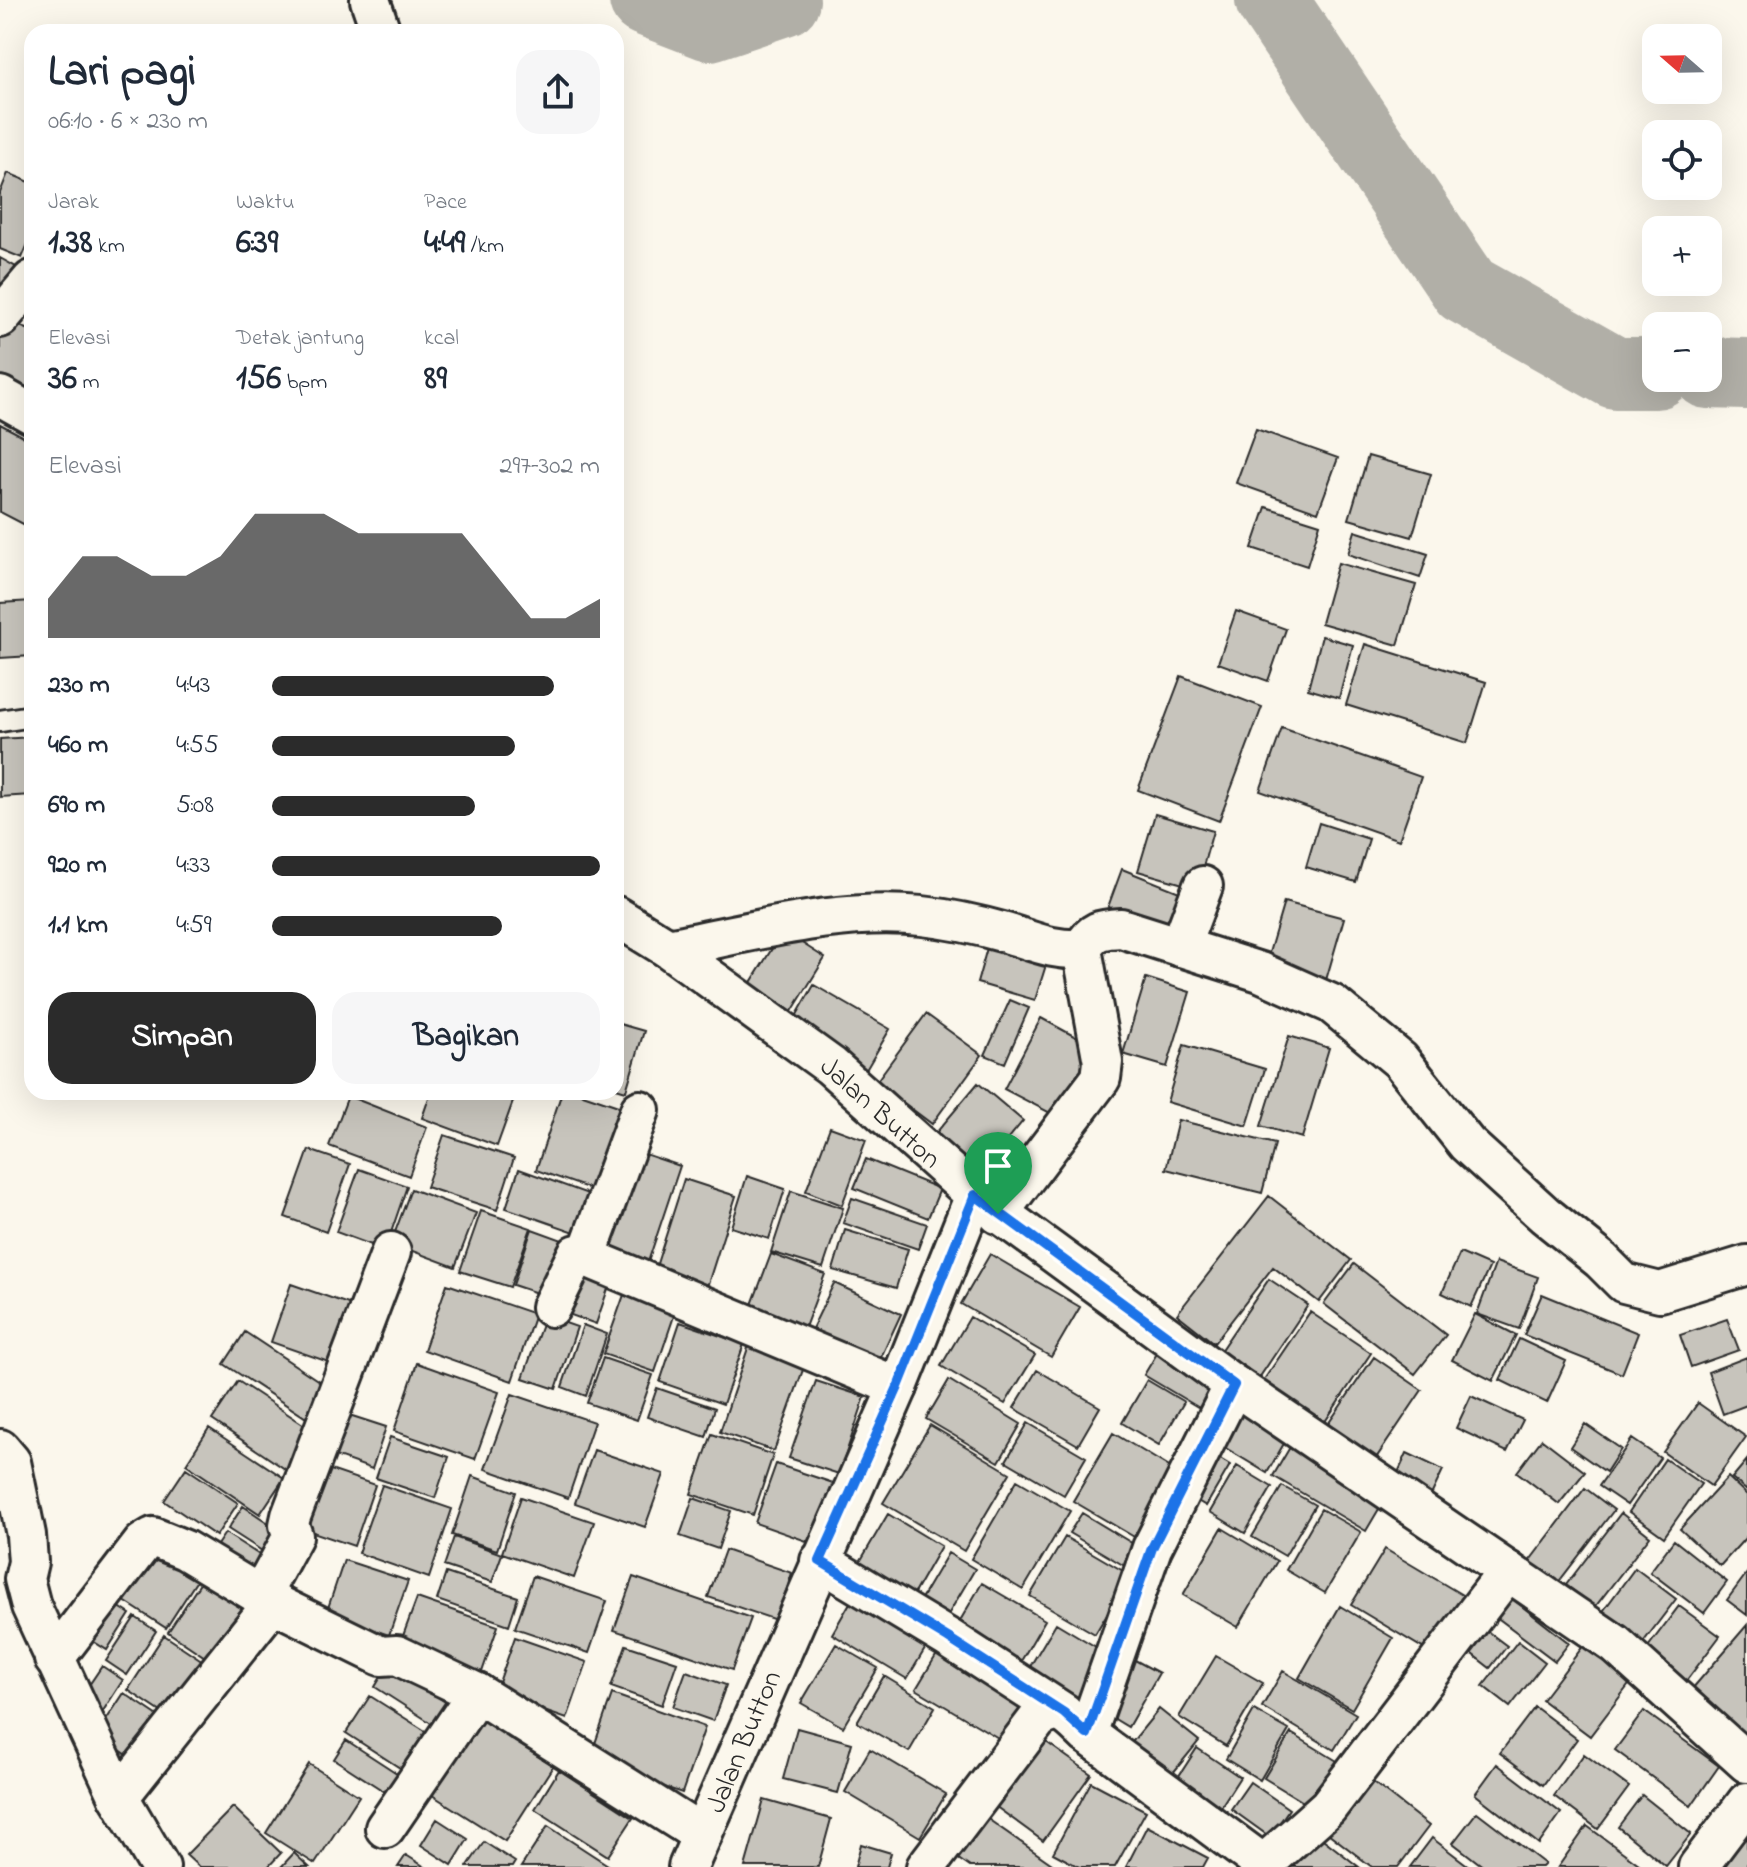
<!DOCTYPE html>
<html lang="id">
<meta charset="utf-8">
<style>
body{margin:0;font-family:"Indie Flower",sans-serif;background:#f6f6f7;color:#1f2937;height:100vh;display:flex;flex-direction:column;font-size:30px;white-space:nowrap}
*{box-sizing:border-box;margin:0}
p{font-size:26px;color:#747a83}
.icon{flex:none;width:44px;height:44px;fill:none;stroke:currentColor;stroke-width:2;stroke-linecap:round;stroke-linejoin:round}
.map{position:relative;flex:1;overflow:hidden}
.drawer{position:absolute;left:24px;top:24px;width:600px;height:1076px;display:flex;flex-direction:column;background:#fff;border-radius:24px;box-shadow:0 8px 32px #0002}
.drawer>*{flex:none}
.needle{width:52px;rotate:290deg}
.fabs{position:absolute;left:1642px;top:24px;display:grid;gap:16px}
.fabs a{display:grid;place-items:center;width:80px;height:80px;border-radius:16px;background:#fff;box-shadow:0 8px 32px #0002;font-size:40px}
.pin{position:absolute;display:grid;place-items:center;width:68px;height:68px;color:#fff;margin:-82px -34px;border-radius:50% 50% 50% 0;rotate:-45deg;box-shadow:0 0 8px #0007}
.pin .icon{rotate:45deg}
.round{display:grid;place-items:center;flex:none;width:84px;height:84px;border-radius:24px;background:#f6f6f7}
.headline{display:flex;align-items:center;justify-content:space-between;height:136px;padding:0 24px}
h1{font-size:44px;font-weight:700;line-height:60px}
.metrics{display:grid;grid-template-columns:repeat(3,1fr);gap:12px;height:136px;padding:8px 24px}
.metrics div{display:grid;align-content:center}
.metrics b{font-size:34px;font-weight:700}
.metrics small{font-size:22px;font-weight:400}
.metrics p{font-size:22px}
.chart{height:224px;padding:16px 24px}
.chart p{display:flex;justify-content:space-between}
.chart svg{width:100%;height:144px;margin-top:8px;fill:#2b2b2b;opacity:.7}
.primary-button{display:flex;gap:16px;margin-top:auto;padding:16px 24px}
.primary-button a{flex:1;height:92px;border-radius:24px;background:#2b2b2b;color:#fff;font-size:32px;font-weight:700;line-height:92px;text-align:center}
.primary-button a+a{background:#f6f6f7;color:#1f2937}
ul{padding:0 24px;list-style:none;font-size:26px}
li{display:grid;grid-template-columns:128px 96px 1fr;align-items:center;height:60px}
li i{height:20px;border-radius:10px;background:#2b2b2b}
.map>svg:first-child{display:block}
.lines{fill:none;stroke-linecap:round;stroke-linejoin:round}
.river{stroke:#b1afa7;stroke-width:72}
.building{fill:#c7c4bc;stroke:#2b2b2b;stroke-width:2}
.service-casing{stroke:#2b2b2b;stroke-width:26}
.minor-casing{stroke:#2b2b2b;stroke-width:44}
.service{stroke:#fbf7ec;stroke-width:20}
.minor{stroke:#fbf7ec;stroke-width:38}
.route-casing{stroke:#fff;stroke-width:16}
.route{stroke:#1a73e8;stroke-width:10}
.labels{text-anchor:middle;stroke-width:8;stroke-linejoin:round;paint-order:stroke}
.street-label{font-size:28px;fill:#2b2b2b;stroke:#fbf7ec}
</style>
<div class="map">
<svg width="1747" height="1867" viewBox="0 0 1747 1867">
<rect width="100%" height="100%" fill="#fbf7ec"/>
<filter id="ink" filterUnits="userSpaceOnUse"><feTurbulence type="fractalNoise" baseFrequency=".0125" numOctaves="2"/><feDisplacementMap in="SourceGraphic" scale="16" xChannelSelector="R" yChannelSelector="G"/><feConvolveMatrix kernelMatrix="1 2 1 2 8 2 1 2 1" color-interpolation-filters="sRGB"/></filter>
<g filter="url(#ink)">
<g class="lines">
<path class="river" d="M 645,0 L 710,25 L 784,0
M 1271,0 L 1466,289 L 1615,373 L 1656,373
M 1708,373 L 1747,374"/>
</g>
<path class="building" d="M 8,173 L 32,183 L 32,235 L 22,258 L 0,249 L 0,193 Z
M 0,258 L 16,267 L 0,297 Z
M 5,320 L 32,331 L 32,399 L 0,386 L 0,333 Z
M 0,424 L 32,441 L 31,528 L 0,512 Z
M 1256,429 L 1338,458 L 1318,512 L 1236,483 Z
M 1368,456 L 1431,474 L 1412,537 L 1349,519 Z
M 1266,507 L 1320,524 L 1307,566 L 1252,548 Z
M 1355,531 L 1428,554 L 1420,578 L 1348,554 Z
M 1338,563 L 1416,585 L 1398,645 L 1321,623 Z
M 32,601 L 32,656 L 0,658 L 0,603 Z
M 1236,611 L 1286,629 L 1268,681 L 1218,663 Z
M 1322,636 L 1353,645 L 1339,698 L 1308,689 Z
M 1365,644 L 1486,682 L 1467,743 L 1346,705 Z
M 1181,676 L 1262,707 L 1219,821 L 1138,790 Z
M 1282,728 L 1421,777 L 1399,840 L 1260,791 Z
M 32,737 L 32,795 L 0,797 L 0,739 Z
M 1155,814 L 1213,831 L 1197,888 L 1138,871 Z
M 1319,823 L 1369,839 L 1356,882 L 1306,867 Z
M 1122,869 L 1187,895 L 1172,933 L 1108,907 Z
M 1284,902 L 1344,918 L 1326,980 L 1266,963 Z
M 783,931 L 825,958 L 788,1018 L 745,992 Z
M 987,948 L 1046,965 L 1035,1000 L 977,983 Z
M 1146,978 L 1190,992 L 1167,1067 L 1123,1054 Z
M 814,985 L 890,1029 L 866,1070 L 790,1027 Z
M 1010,1000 L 1029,1008 L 1005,1063 L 985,1055 Z
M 926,1014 L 982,1055 L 932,1124 L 876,1082 Z
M 1041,1018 L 1094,1047 L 1056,1116 L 1004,1089 Z
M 616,1023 L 644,1031 L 626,1091 L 616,1088 Z
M 1289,1036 L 1329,1048 L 1302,1138 L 1261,1126 Z
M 1184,1045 L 1265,1069 L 1247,1126 L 1167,1102 Z
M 978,1083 L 1023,1121 L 976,1178 L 930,1140 Z
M 431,1092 L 504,1092 L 515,1096 L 497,1146 L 422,1118 Z
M 562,1092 L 577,1092 L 630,1110 L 602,1193 L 536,1170 Z
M 348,1096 L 427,1127 L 409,1176 L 329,1146 Z
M 1178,1120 L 1275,1144 L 1262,1193 L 1166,1169 Z
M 830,1127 L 866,1140 L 842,1205 L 806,1191 Z
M 444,1135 L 514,1158 L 497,1210 L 426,1187 Z
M 309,1150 L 350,1164 L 326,1232 L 285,1217 Z
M 633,1150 L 680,1166 L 647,1265 L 600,1250 Z
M 866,1159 L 940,1189 L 928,1218 L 854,1188 Z
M 359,1169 L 407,1186 L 385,1250 L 336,1232 Z
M 519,1169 L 602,1199 L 589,1237 L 506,1208 Z
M 747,1176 L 785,1189 L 769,1239 L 731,1227 Z
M 684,1179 L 736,1196 L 706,1290 L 654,1273 Z
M 411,1189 L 476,1213 L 455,1267 L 391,1243 Z
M 791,1191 L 843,1208 L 823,1268 L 771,1252 Z
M 1269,1196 L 1351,1260 L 1319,1302 L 1273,1267 L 1214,1343 L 1177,1314 Z
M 852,1198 L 927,1224 L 918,1249 L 843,1223 Z
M 481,1211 L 531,1228 L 510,1287 L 460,1271 Z
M 532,1229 L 568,1242 L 549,1297 L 513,1285 Z
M 845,1230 L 908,1249 L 896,1288 L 833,1270 Z
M 1460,1253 L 1490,1266 L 1471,1307 L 1442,1293 Z
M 771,1254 L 825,1274 L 804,1330 L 750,1310 Z
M 990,1254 L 1080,1307 L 1051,1357 L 961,1304 Z
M 1496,1262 L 1538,1277 L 1519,1329 L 1477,1314 Z
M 585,1264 L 613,1274 L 596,1324 L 568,1314 Z
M 1354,1264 L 1446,1335 L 1415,1374 L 1324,1304 Z
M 1269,1279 L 1308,1305 L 1255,1384 L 1216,1357 Z
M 834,1283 L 901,1314 L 877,1366 L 809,1335 Z
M 291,1284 L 360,1308 L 340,1366 L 271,1342 Z
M 447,1284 L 535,1314 L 512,1381 L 424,1350 Z
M 625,1292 L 676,1310 L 655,1372 L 603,1354 Z
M 1542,1294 L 1638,1333 L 1622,1374 L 1524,1335 Z
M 1310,1312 L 1371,1353 L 1320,1429 L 1259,1387 Z
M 1475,1314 L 1516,1335 L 1493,1381 L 1452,1360 Z
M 545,1316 L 577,1327 L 556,1389 L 523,1378 Z
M 970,1317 L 1035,1355 L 1005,1404 L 941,1366 Z
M 1727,1319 L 1739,1350 L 1691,1367 L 1680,1335 Z
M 680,1322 L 744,1344 L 723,1404 L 660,1382 Z
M 583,1325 L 607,1334 L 586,1396 L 562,1387 Z
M 245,1332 L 337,1393 L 317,1425 L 224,1364 Z
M 1519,1339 L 1566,1361 L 1547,1403 L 1500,1380 Z
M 749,1345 L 805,1364 L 774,1451 L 720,1432 Z
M 1162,1345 L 1224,1382 L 1206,1412 L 1144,1375 Z
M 1374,1357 L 1422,1390 L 1372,1464 L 1324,1430 Z
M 1747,1357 L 1747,1405 L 1723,1414 L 1708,1372 Z
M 603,1358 L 653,1375 L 637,1420 L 587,1403 Z
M 417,1363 L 499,1392 L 475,1459 L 394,1431 Z
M 1037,1370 L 1100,1407 L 1078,1445 L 1014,1408 Z
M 949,1380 L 1021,1424 L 999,1462 L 926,1419 Z
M 1147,1380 L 1184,1402 L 1159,1445 L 1122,1423 Z
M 238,1381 L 321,1436 L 294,1475 L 212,1420 Z
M 816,1381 L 865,1397 L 839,1474 L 789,1458 Z
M 657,1388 L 715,1408 L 706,1437 L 647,1417 Z
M 512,1394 L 594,1422 L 568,1498 L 485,1469 Z
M 1471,1396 L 1523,1420 L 1507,1452 L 1456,1428 Z
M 1237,1402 L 1290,1433 L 1267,1473 L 1214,1441 Z
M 1698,1403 L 1746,1437 L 1711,1486 L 1663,1452 Z
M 343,1413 L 386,1427 L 372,1469 L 329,1454 Z
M 1028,1423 L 1086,1457 L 1064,1495 L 1006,1461 Z
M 1585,1424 L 1621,1449 L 1606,1472 L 1570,1447 Z
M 930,1425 L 1010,1473 L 964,1551 L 883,1503 Z
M 209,1428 L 284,1478 L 260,1514 L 186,1464 Z
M 1113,1433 L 1176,1471 L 1136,1538 L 1073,1501 Z
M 712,1434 L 773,1455 L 753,1515 L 691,1494 Z
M 390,1437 L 449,1457 L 435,1498 L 376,1478 Z
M 1542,1439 L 1585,1472 L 1559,1504 L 1517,1472 Z
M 1632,1439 L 1660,1458 L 1627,1505 L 1599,1486 Z
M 1293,1442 L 1386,1497 L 1366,1531 L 1273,1476 Z
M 594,1450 L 664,1474 L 645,1527 L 575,1503 Z
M 1207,1451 L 1230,1465 L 1206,1506 L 1183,1492 Z
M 1407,1453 L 1443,1470 L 1426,1506 L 1390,1490 Z
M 1665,1459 L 1701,1484 L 1664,1537 L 1629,1512 Z
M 1747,1460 L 1747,1491 L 1732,1478 Z
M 776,1464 L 836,1484 L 815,1544 L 755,1523 Z
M 316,1465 L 375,1485 L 354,1546 L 295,1526 Z
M 1237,1466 L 1272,1487 L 1245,1533 L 1210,1512 Z
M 186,1468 L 238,1503 L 216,1536 L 164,1501 Z
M 472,1476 L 516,1492 L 497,1550 L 452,1535 Z
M 1728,1477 L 1747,1495 L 1747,1536 L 1720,1566 L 1680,1529 Z
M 1017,1480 L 1070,1511 L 1023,1590 L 971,1559 Z
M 382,1485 L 452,1509 L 429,1578 L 358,1553 Z
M 1282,1486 L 1315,1505 L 1285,1556 L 1252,1537 Z
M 1585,1488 L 1614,1510 L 1557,1584 L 1528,1563 Z
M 521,1497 L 594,1522 L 574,1578 L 502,1553 Z
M 693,1498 L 731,1511 L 718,1549 L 680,1536 Z
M 243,1506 L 291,1538 L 276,1560 L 228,1529 Z
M 1321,1509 L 1361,1532 L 1325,1593 L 1286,1570 Z
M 1082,1513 L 1140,1548 L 1128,1568 L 1069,1533 Z
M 1621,1513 L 1650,1536 L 1595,1607 L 1566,1585 Z
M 888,1514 L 941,1546 L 905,1609 L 851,1577 Z
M 1222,1528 L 1277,1561 L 1238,1627 L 1183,1595 Z
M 225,1533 L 275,1565 L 261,1586 L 211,1554 Z
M 454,1537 L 502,1554 L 492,1582 L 444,1566 Z
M 1065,1537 L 1130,1575 L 1095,1634 L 1030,1596 Z
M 1674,1540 L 1727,1582 L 1704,1613 L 1650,1572 Z
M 153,1543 L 201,1574 L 166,1628 L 118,1597 Z
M 1385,1549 L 1464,1596 L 1431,1653 L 1351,1605 Z
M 725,1550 L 792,1573 L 776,1620 L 708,1597 Z
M 948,1553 L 975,1569 L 942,1625 L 915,1609 Z
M 344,1560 L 408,1581 L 389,1635 L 326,1614 Z
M 1635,1568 L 1676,1599 L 1641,1645 L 1601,1614 Z
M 446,1573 L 518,1597 L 509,1625 L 437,1600 Z
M 1747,1573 L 1747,1615 L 1727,1600 Z
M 533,1576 L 607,1601 L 589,1653 L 515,1628 Z
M 633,1577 L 751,1618 L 732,1670 L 614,1630 Z
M 203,1579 L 252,1612 L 217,1665 L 168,1632 Z
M 982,1583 L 1045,1620 L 1017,1668 L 954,1631 Z
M 858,1589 L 934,1634 L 907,1679 L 832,1634 Z
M 104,1597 L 130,1614 L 107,1650 L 80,1633 Z
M 1510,1597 L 1569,1643 L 1555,1661 L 1495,1616 Z
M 417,1598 L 498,1626 L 482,1672 L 400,1644 Z
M 1340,1606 L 1393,1638 L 1352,1709 L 1299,1678 Z
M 1679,1606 L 1720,1636 L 1686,1681 L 1645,1651 Z
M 135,1617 L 156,1631 L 127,1675 L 106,1661 Z
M 1056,1623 L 1106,1653 L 1079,1699 L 1028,1670 Z
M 1479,1625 L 1507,1646 L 1490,1668 L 1463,1647 Z
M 1747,1625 L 1747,1736 L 1692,1689 Z
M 164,1635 L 209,1665 L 173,1720 L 128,1690 Z
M 515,1637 L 587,1662 L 567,1719 L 495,1694 Z
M 1518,1641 L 1545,1662 L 1510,1707 L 1483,1686 Z
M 836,1644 L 878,1668 L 843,1727 L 801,1703 Z
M 626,1645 L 677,1662 L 662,1705 L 611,1687 Z
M 1584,1645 L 1631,1682 L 1590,1736 L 1542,1700 Z
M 940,1649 L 1029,1702 L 1005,1742 L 916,1689 Z
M 1216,1656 L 1263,1683 L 1226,1746 L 1179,1717 Z
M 1133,1659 L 1159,1673 L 1128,1727 L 1103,1712 Z
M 388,1665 L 456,1709 L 442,1730 L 375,1687 Z
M 102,1666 L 123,1680 L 101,1714 L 79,1700 Z
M 686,1671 L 726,1685 L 713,1721 L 673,1707 Z
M 1283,1671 L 1356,1714 L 1334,1750 L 1262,1707 Z
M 884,1676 L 935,1707 L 909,1752 L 857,1722 Z
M 124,1693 L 161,1718 L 133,1759 L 97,1734 Z
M 612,1694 L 705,1727 L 682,1793 L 589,1761 Z
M 370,1696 L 438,1739 L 414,1777 L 346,1733 Z
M 1535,1707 L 1577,1739 L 1543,1785 L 1500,1753 Z
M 1159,1709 L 1199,1741 L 1168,1779 L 1128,1747 Z
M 1254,1710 L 1289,1730 L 1260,1780 L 1226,1759 Z
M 1644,1711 L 1719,1766 L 1691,1806 L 1615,1750 Z
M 480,1719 L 553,1766 L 505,1841 L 432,1795 Z
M 797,1728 L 852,1743 L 838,1793 L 783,1779 Z
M 1291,1733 L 1347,1767 L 1320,1812 L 1264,1778 Z
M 1042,1739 L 1091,1774 L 1043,1841 L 995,1806 Z
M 346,1740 L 412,1783 L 399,1801 L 334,1759 Z
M 1197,1748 L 1240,1777 L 1218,1811 L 1175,1782 Z
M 870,1749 L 946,1794 L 920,1837 L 845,1792 Z
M 1584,1754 L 1629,1787 L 1598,1829 L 1554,1796 Z
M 309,1764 L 359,1796 L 315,1864 L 266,1833 Z
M 1497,1764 L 1561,1813 L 1539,1844 L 1475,1794 Z
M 559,1770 L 633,1818 L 608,1856 L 535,1809 Z
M 1369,1779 L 1429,1826 L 1398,1867 L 1372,1867 L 1328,1833 Z
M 1091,1782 L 1146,1811 L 1115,1867 L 1079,1867 L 1053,1853 Z
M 1250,1782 L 1289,1809 L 1270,1837 L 1231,1809 Z
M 1642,1795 L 1691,1834 L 1666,1866 L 1618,1827 Z
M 764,1800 L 831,1819 L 818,1867 L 745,1867 Z
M 233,1807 L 281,1853 L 268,1867 L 199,1867 L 186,1855 Z
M 1477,1812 L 1545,1864 L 1542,1867 L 1484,1867 L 1453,1843 Z
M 985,1817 L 1052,1864 L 1050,1867 L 970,1867 L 957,1858 Z
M 437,1819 L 468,1839 L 452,1865 L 421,1845 Z
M 548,1826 L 611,1867 L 521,1867 Z
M 1147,1826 L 1208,1858 L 1203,1867 L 1126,1867 Z
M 1587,1826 L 1643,1867 L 1558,1867 Z
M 1747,1826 L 1747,1867 L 1713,1867 Z
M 1310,1829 L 1359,1867 L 1286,1867 Z
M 1432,1838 L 1470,1867 L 1410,1867 Z
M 484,1842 L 515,1862 L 512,1867 L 467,1867 Z
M 861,1844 L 891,1853 L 887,1867 L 855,1867 Z
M 294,1853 L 309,1867 L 281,1867 Z
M 406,1855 L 425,1867 L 398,1867 Z"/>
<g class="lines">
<defs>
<path id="service" d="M 0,721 L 32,716"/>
<g id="minor">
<path d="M 370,0 L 381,32"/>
<path d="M 0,318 L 32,280"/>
<path d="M 0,396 L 32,414"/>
<path id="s1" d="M 616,916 L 668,948 L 831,1066 L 975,1195 L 898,1387 L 688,1867"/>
<path d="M 1180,947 L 1203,886"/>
<path d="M 668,948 C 750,933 838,907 922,916 C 951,919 978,925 1006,933 C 1033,941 1053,951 1082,949"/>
<path d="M 640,1110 L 586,1257 L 898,1387"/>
<path d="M 980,1199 L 1234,1385 L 1615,1644 L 1747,1763"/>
<path d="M 998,1214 L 1101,1078 L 1103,1062 L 1082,949 C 1092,930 1101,929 1121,928 L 1260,972 L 1332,1004 L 1400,1060 L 1467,1144 L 1545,1215 L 1601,1260 L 1624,1283 L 1660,1292 L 1747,1265"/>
<path d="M 551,1307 L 577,1254 L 586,1257"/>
<path d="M 0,1449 L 11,1462 L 26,1535 L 28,1562 L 24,1579 L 31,1606 L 119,1797 L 160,1867"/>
<path d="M 820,1561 L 948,1638 L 1064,1713"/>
<path d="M 260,1597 L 293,1536 L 289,1525 L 291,1516 L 391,1252"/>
<path d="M 54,1659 L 143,1543 L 153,1537 L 185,1550 L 273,1603"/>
<path d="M 1087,1734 L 1152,1548 L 1234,1385"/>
<path d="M 119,1797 L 273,1603 L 381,1656 L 397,1655 L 477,1693 L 702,1835"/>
<path d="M 385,1828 L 477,1693"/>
<path d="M 1263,1865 L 1328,1807 L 1508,1571"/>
<path d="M 926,1867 L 1038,1719 C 1062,1704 1069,1718 1087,1734 L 1267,1867"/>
<path d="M 1698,1867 L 1747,1802"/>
</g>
</defs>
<use href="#service" class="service-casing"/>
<use href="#minor" class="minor-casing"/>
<use href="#service" class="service"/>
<use href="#minor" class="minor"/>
</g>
</g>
<g class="lines" filter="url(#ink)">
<defs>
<path id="route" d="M 975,1195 L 1234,1385 L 1152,1548 L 1087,1734 L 1064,1713 L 948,1638 L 820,1561 L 898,1387 Z"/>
</defs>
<use href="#route" class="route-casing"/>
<use href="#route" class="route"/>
</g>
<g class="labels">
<g class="street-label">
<text dy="10" stroke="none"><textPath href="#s1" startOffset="330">Jalan Button</textPath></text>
<text transform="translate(742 1741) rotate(-67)" y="10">Jalan Button</text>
</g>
</g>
</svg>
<div class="fabs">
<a><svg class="needle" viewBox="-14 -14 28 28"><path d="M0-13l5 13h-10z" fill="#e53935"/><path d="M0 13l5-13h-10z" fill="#747a83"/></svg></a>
<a><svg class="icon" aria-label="locate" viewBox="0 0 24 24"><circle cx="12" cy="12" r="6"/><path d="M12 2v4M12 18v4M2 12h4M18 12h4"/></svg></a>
<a>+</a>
<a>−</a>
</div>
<div class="pin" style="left:998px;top:1214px;background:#1e9e55"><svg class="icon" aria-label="arrive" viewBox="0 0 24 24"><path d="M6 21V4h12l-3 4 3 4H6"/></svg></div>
<section class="drawer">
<div class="headline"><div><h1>Lari pagi</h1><p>06:10 · 6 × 230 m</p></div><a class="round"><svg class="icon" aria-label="share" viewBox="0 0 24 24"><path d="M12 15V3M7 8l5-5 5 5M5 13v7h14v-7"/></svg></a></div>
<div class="metrics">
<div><p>Jarak</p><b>1.38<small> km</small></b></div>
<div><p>Waktu</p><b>6:39</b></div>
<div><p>Pace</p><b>4:49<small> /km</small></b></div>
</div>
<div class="metrics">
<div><p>Elevasi</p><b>36<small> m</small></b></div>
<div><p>Detak jantung</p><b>156<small> bpm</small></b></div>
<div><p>kcal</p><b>89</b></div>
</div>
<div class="chart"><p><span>Elevasi</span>297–302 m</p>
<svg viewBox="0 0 160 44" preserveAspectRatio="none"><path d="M0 44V32L10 19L20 19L30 25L40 25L50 19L60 6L70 6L80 6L90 12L100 12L110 12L120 12L130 25L140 38L150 38L160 32V44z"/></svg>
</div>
<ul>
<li><b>230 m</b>4:43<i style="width:86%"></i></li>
<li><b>460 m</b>4:55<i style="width:74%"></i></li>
<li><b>690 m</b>5:08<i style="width:62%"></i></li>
<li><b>920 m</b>4:33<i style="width:100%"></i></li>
<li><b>1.1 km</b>4:59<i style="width:70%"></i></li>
</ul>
<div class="primary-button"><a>Simpan</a><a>Bagikan</a></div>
</section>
</div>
